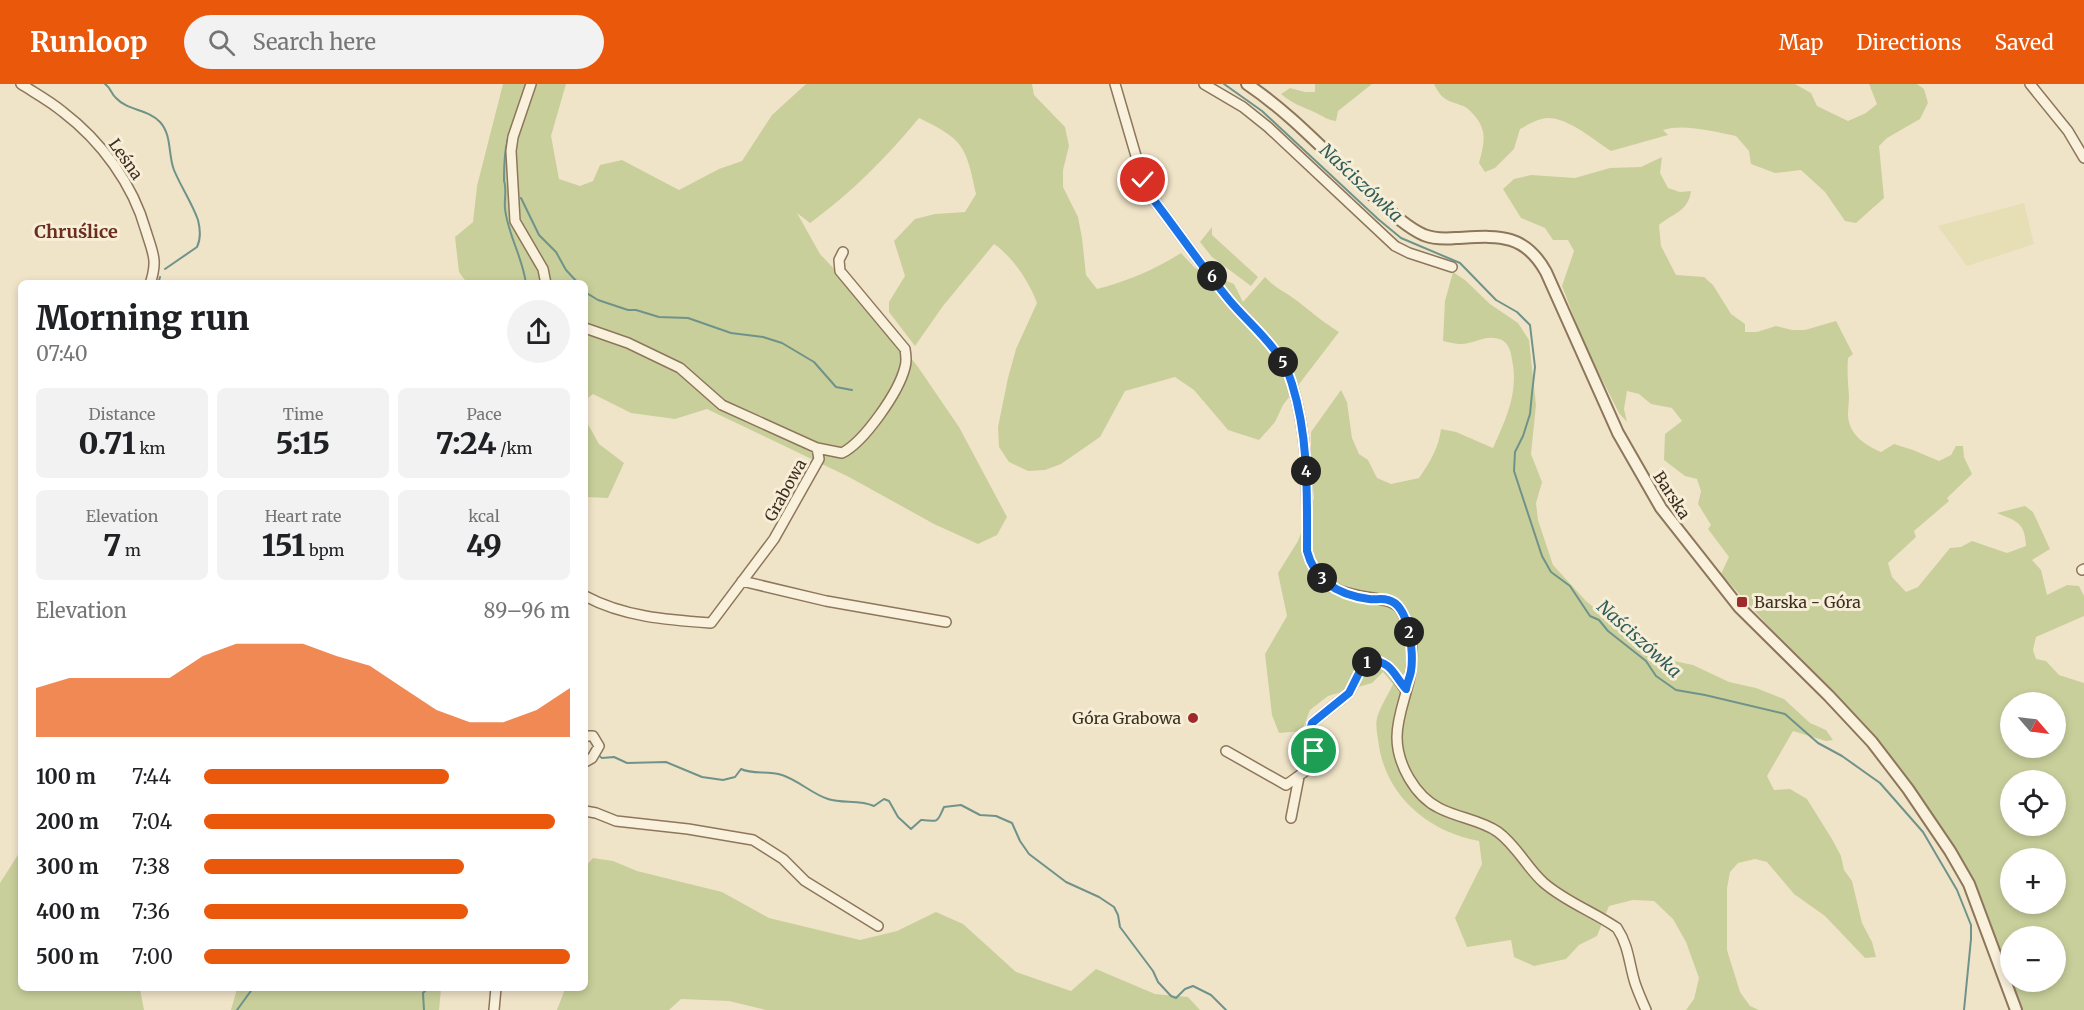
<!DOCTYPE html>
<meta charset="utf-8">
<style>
body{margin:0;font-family:Merriweather,serif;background:#f2f2f2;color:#202124;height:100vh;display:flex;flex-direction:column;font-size:22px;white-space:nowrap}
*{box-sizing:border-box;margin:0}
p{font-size:20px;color:#757577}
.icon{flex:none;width:33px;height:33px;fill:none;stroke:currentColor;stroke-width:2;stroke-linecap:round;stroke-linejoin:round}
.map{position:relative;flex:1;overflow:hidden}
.drawer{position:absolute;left:18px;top:196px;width:570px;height:711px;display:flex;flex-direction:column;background:#fff;border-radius:9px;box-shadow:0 3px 9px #0003}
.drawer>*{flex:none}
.needle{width:39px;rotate:118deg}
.controls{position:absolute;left:2000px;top:608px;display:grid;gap:12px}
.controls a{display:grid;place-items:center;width:66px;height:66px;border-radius:50%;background:#fff;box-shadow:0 3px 9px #0003;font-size:30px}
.pin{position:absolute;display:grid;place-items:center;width:51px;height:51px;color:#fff;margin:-26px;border:3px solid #fff;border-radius:50%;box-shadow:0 2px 6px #0007}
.km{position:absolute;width:30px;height:30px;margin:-15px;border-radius:50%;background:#222;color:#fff;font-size:16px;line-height:30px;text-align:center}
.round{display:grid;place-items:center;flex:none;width:63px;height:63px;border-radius:32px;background:#f2f2f2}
.summary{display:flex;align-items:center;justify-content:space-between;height:102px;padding:0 18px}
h1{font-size:33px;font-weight:800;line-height:45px}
.metrics{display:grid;grid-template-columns:repeat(3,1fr);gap:9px;height:102px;padding:6px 18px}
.metrics div{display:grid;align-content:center;border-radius:9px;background:#f2f2f2;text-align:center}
.metrics b{font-size:30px;font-weight:800}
.metrics small{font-size:16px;font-weight:400}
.metrics p{font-size:16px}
.chart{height:168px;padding:12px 18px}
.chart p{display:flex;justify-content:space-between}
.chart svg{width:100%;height:108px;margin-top:6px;fill:#ea580c;opacity:.7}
ul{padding:0 18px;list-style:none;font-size:20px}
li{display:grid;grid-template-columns:96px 72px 1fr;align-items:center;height:45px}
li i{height:15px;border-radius:8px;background:#ea580c}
header{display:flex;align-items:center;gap:36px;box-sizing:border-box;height:84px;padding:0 30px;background:#ea580c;color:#fff}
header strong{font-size:28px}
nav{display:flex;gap:33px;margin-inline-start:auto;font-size:21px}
.search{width:420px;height:54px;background:#f2f2f2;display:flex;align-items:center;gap:15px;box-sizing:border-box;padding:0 21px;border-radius:33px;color:#757577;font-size:22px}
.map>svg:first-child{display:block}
.farmland{fill:#e6deb5}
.green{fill:#c9cf9b;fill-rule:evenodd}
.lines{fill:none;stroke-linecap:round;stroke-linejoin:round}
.stream{stroke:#6f938a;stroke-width:2}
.minor-casing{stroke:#8d765c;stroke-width:12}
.tertiary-casing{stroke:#8d765c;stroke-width:14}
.minor{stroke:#faf1dc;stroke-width:9}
.tertiary{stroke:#faf1dc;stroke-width:10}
.route-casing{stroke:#fff;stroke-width:12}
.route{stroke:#1a73e8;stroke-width:8}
.poi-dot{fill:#9e2a2b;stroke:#f7eed8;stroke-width:2}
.labels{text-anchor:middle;stroke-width:6;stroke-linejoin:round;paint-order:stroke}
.street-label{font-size:16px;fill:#3d2e20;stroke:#f7eed8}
.poi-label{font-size:16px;fill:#3d2e20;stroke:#f7eed8;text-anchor:start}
.water-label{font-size:18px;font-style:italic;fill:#2f5d5a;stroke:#f7eed8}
.neighbourhood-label{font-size:18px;font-weight:bold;fill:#6b2e1e;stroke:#f7eed8}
</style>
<header>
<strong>Runloop</strong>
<div class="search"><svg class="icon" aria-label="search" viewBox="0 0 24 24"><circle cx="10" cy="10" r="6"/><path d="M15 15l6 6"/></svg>Search here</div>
<nav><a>Map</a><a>Directions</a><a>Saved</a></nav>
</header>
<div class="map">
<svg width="2084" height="926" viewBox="0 0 2084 926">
<rect width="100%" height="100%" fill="#f0e4c8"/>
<path class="farmland" d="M 2024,119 L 2034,160 L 1967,182 L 1938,142 Z"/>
<path class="green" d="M 503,0 L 566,0 L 551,52 L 559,95 L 580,102 L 593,97 L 600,81 L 622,76 L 679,106 L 719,85 L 742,77 L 772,31 L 806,0 L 1032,0 L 1034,11 L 1065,43 L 1069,62 L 1063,86 L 1063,103 L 1078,133 L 1082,154 L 1086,191 L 1097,205 C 1128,197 1154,186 1181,169 L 1195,184 L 1234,200 L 1243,218 L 1265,193 C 1275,204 1284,207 1296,216 C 1310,227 1323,238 1339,248 L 1283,321 L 1275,338 L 1259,356 L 1228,346 L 1194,306 L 1175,293 L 1125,307 L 1100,353 L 1061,380 L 1045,386 L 1028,387 L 1009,378 L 999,363 L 998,343 L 1008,294 L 1016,265 L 1037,219 C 1029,198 1013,173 994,160 L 943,222 L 915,262 L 889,228 L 889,218 L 905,192 L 894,157 L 915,135 L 935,130 L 965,128 L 976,110 C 966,62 964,56 919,34 C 887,73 851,109 810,139 L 797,129 L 820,170 L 877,230 L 918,283 L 959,343 L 1007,433 L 997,451 L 978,460 L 934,440 L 849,393 L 707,325 L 675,335 L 631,329 L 593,310 L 585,316 L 585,200 L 467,199 L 459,188 L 455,153 L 473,138 L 477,102 Z
M 1315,0 L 1372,0 L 1338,27 L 1336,37 C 1327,36 1323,32 1314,28 C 1301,22 1291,19 1281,10 L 1290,4 L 1305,8 L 1315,8 Z
M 1434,0 L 1795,0 L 1811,9 L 1817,22 L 1848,37 L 1866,29 L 1877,20 L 1869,0 L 1917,0 L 1924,5 L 1928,19 L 1920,35 L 1887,54 L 1879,62 L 1884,114 L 1856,139 L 1845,137 L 1825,108 L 1801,86 L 1775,89 L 1751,80 L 1749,67 L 1736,52 C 1716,48 1683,39 1663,46 L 1668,51 L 1611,67 C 1595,57 1568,33 1547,34 C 1537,35 1529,40 1520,45 L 1514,65 L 1495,84 L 1485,88 L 1479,79 C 1484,60 1488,47 1474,31 C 1471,28 1467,23 1463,22 C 1448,16 1442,17 1434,0 Z
M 1662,73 L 1660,89 L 1668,104 L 1680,108 L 1691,107 C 1688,128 1673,129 1659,141 L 1661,162 L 1676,191 L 1704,193 L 1713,201 L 1731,230 L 1745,240 L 1745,248 L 1757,248 L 1776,242 L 1792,246 L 1805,246 L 1836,237 L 1853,270 L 1848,274 C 1847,288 1848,299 1849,312 C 1849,319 1848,325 1848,331 C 1849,351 1865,361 1881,368 L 1894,360 L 1913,366 L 1939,377 L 1951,371 L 1956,362 L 1963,362 L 1964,373 L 1972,390 L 1947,414 L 1949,417 L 1914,447 L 1916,453 L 1888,479 L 1892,493 L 1906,508 L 1918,503 L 1950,464 L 1961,463 L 1972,457 L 2007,469 L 2026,462 C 2025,438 2016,437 1997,429 L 2025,422 L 2033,428 L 2050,465 L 2032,476 L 2041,486 L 2047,511 L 2067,501 L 2079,502 L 2084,512 L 2084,532 L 2036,553 L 2033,566 L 2036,575 L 2046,577 L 2059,591 L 2084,599 L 2084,926 L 2023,926 L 2012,897 L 2055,897 L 2055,852 L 2010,852 L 2010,892 L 1975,797 L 1933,731 L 1872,651 L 1792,568 L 1721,490 L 1729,473 L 1708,445 L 1711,441 L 1698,420 L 1701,407 L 1697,395 L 1685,392 L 1664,376 L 1665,350 L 1682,337 L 1672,324 L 1651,320 L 1639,310 L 1627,307 L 1624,325 L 1627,338 L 1619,329 L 1585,262 L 1562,202 L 1574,167 L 1568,156 L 1553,156 L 1545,144 L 1521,134 L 1503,105 L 1514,95 L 1531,91 L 1575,94 L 1610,84 L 1641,83 ZM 2010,618 L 2055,618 L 2055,663 L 2010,663 ZM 2010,696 L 2055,696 L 2055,741 L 2010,741 ZM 2010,774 L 2055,774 L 2055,819 L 2010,819 Z
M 1212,143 L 1212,151 L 1258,193 L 1251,202 L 1212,173 L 1200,158 Z
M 1453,188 L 1465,196 L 1490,220 L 1518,239 L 1529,256 L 1536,321 L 1531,370 L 1542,398 L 1536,419 L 1538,436 L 1553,481 L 1586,517 L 1636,558 L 1650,572 L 1693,581 L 1729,598 L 1756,604 L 1784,615 L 1810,639 L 1826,646 L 1833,656 L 1826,657 L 1793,647 L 1767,692 L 1774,706 L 1790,705 L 1807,715 L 1832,755 L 1841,772 L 1844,786 L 1852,797 L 1862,839 L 1872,858 L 1876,873 L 1865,874 L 1825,832 L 1794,810 L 1767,778 L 1755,775 L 1738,779 L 1730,788 L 1727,804 L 1727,866 L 1740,908 L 1750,922 L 1759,926 L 1686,926 L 1694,915 L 1699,894 L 1686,858 L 1673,835 L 1654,817 L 1633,816 L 1609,822 L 1597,852 L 1579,861 L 1566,875 L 1534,882 L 1514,873 L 1511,856 L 1467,863 L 1455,834 L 1482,780 L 1479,757 C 1429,748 1387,713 1379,662 C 1378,654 1375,642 1377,634 C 1380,623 1388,611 1393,600 L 1383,588 L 1372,599 L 1328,612 L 1310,626 L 1302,647 L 1279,649 L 1272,631 L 1265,570 L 1287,532 L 1278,489 L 1298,457 L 1314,414 L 1311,386 L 1311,348 L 1341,306 L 1347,318 L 1352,354 L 1359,370 L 1368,376 L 1377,394 L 1391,400 L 1419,394 C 1430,378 1439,363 1441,345 L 1456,348 L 1493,364 C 1506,335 1519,308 1512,276 C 1511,268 1509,260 1502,256 C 1486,249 1475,260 1461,260 C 1455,260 1449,258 1443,257 L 1445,217 Z
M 585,335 L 599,360 L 624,379 L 608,414 L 585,413 Z
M 21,766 L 21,904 L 140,905 L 144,926 L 0,926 L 0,799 Z
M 593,774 L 613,777 L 637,787 L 722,808 L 769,834 L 860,856 L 897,847 L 936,828 L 963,840 L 1016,888 L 1071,907 L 1096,885 L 1155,910 L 1188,913 L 1200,926 L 766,926 L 729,917 L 681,915 L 669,926 L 557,926 L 565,905 L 585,904 L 585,783 Z
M 237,905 L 237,904 L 441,905 L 439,926 L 231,926 Z"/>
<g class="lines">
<path class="stream" d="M 105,0 C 111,4 111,10 116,14 C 128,27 148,25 160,38 C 172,51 168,71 174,86 C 181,103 192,119 198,136 C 200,144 201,155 197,163 L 165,185
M 1224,0 L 1262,27 L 1378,135 L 1401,154 L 1460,179 L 1496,216 L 1517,228 L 1530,241 L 1535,283 L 1532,309 L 1530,330 L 1523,352 L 1515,368 L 1514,387 L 1542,472 L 1551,488 L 1570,502 L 1590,532 L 1599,536 L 1608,547 L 1646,577 L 1656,592 L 1676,606 L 1705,611 L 1785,630 L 1818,659 L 1842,672 L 1880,699 L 1923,748 L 1957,806 L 1971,841 L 1971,855 L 1964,926
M 514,37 C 505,57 504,75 504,97 C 507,105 504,116 505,125 C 508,151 523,174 526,200
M 521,114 L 539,151 L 556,168 L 566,186 L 579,200
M 158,200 L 160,193
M 585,208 L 598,216 L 628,226 L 636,226 L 659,233 L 688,234 L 731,249 L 763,253 L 782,259 L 814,278 L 836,303 L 852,306
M 598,671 L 602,674 L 614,673 L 627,679 L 666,678 L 702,693 L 723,696 L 735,693 L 741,685 C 753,691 768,686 782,691 C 798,696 812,710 828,715 C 843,720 859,715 874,722 L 884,715 L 889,717 L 898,733 L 911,745 L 921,736 C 940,738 937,738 944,723 L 961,721 L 980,731 L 996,732 L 1012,739 L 1020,757 L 1029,770 L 1066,798 L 1099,813 L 1114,823 L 1118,831 L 1120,843 L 1153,887 L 1158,898 L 1171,912 L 1176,914 L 1185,905 L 1193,902 L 1211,911 L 1226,926
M 237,926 L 253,904
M 424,926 L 423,909 L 428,904"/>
<defs>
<path id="minor" d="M 21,0 C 35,9 50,17 63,28 C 101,57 133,100 146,147 C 153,170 158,176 150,200
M 531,0 L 513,53 L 511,67 L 515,137 L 543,185 L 546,200
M 1115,0 L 1143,96 L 1150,111 C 1177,146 1202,183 1230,217 C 1252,243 1282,265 1292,300 C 1309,354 1307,411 1307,467 C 1325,531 1389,501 1402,528 C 1411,545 1414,568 1411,586 C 1408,609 1397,630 1397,653 C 1397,680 1415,712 1439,724 C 1458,734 1481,736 1498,748 C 1517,762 1527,784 1544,799 C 1566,818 1594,828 1617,844 C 1629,862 1629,880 1635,899 C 1638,908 1642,917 1646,926
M 1204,0 L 1243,23 L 1268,43 L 1395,162 L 1409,169 L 1452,183
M 2030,0 L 2068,47 L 2084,74
M 585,244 L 628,259 L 680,284 L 722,321 L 817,364 L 819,375 L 774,455 L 711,539 C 668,536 624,533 585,512
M 817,364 L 842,369 C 864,358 899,308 905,283 C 907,277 906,271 905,265 L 840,187 L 839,176 L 843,168
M 2082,486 L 2084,485
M 742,497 L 826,517 L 946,538
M 585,652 L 593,652 L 599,662 L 592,674 L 585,678
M 1226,667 L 1286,701 L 1311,683 L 1314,667 L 1310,647 L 1312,639 L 1349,609 L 1363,581 L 1370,576 C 1392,578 1393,590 1405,605
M 585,727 L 596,729 L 616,737 L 688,745 L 753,756 L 783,775 L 805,797 L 878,842
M 1291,734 L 1299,693
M 494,926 L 496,904"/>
<path id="tertiary" d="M 1247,0 C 1293,31 1329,72 1370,109 C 1387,124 1404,142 1424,151 C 1434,155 1445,155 1456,154 C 1497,152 1524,148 1546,188 L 1618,349 L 1661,424 L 1739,523 L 1829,612 L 1872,658 L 1908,705 L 1950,767 L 1969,800 L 2016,926"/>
</defs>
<use href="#minor" class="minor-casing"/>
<use href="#tertiary" class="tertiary-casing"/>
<use href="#minor" class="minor"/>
<use href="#tertiary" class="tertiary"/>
</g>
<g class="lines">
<defs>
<path id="route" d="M 1143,96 L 1150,111 C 1177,146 1202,183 1230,217 C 1252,243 1282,265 1292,300 C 1309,354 1307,411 1307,467 C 1315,498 1339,511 1369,515 C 1375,516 1382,514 1388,516 C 1410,521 1414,570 1411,587 C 1410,593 1407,599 1406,605 C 1393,590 1392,578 1370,576 L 1363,581 L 1349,609 L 1312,639 L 1310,647 L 1314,667"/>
</defs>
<use href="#route" class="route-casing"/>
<use href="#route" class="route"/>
</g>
<g class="poi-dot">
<rect x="1736" y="512" width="12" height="12" rx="3"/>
<circle cx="1193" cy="634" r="6"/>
</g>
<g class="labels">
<g class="street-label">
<text transform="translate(126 75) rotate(55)" y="6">Leśna</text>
<text transform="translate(785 406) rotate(-61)" y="6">Grabowa</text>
<text transform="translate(1672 411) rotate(57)" y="6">Barska</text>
</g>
<g class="poi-label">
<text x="1754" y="524">Barska - Góra</text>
<text x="1181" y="640" text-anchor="end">Góra Grabowa</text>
</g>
<g class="water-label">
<text transform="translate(1361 99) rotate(43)" y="6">Naściszówka</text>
<text transform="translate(1639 555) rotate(42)" y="6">Naściszówka</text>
</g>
<g class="neighbourhood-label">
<text x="76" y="154">Chruślice</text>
</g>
</g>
</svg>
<div class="controls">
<a><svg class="needle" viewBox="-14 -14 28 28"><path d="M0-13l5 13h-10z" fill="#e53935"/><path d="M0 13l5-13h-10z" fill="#757577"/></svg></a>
<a><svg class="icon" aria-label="locate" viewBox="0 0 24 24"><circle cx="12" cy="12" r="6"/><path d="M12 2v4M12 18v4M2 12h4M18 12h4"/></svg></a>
<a>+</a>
<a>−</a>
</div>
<div class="pin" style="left:1314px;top:667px;background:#1e9e55"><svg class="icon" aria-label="arrive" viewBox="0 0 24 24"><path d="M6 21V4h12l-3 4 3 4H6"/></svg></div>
<div class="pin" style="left:1143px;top:96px;background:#d93025"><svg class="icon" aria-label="check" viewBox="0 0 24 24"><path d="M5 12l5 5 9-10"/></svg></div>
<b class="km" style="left:1367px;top:578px">1</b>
<b class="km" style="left:1409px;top:548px">2</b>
<b class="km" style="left:1322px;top:494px">3</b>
<b class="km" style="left:1306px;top:387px">4</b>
<b class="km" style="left:1283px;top:278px">5</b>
<b class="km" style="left:1212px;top:192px">6</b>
<section class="drawer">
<div class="summary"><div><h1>Morning run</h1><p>07:40</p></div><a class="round"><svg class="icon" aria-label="share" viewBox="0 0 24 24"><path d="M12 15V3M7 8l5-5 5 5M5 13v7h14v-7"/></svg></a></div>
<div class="metrics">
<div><p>Distance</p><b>0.71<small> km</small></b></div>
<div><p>Time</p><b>5:15</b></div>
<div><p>Pace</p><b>7:24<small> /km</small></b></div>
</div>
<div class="metrics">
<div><p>Elevation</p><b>7<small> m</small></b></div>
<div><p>Heart rate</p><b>151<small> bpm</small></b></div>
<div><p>kcal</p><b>49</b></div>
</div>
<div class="chart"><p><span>Elevation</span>89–96 m</p>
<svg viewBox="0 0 160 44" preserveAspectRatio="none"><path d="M0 44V24L10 20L20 20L30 20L40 20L50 11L60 6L70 6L80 6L90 11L100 15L110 24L120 33L130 38L140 38L150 33L160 24V44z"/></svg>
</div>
<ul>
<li><b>100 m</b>7:44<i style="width:67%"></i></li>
<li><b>200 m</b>7:04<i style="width:96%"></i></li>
<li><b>300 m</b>7:38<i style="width:71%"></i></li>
<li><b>400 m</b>7:36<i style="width:72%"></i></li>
<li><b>500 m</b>7:00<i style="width:100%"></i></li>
</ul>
</section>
</div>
